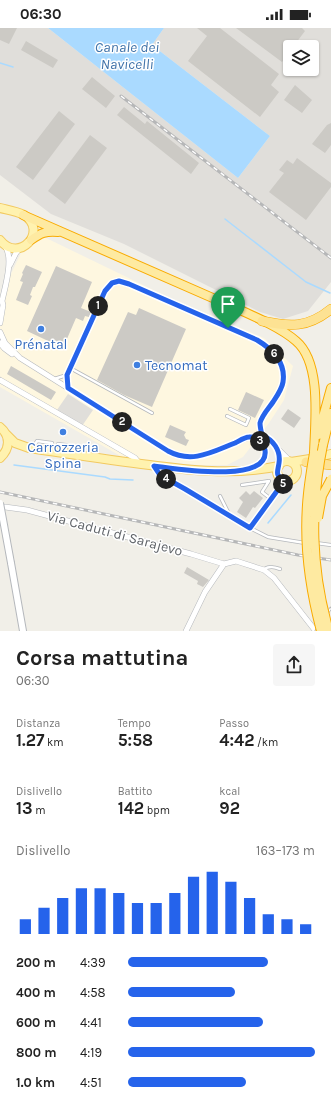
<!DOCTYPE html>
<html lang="it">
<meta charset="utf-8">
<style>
body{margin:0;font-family:Karla,sans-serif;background:#f6f6f6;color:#222;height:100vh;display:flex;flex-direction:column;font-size:15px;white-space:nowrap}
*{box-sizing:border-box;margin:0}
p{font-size:13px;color:#767676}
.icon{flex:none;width:22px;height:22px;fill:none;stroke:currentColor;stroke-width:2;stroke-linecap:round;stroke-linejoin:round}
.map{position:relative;height:603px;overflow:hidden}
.sheet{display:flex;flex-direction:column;background:#fff;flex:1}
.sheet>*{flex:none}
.buttons{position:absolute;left:283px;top:12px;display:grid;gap:8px}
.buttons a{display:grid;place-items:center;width:36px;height:36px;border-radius:4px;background:#fff;box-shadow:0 1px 3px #0004;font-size:20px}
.pin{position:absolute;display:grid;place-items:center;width:34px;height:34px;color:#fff;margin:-41px -17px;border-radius:50% 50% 50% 0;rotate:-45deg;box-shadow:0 0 4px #0007}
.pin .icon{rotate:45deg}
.km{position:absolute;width:20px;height:20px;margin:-10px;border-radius:50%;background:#222;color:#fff;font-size:11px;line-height:20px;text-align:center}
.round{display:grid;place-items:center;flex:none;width:42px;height:42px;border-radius:4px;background:#f6f6f6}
.head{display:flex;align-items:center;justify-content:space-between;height:68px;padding:0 16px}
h1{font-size:22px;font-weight:700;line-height:30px}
.figures{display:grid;grid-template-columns:repeat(3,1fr);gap:6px;height:68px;padding:4px 16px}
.figures div{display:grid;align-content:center}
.figures b{font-size:17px;font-weight:700}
.figures small{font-size:11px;font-weight:400}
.figures p{font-size:11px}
.chart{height:112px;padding:8px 16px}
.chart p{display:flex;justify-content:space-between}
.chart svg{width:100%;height:72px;margin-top:4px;stroke:#2563eb;stroke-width:6}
ul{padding:0 16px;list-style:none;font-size:13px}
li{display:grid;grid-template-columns:64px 48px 1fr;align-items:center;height:30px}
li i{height:10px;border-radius:5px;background:#2563eb}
.status{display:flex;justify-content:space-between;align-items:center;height:28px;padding:0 20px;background:#fff;direction:ltr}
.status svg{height:11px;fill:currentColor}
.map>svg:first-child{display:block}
.commercial{fill:#fef7e0}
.industrial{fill:#e0deda;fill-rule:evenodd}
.water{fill:#aadaff}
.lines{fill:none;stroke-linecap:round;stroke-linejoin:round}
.stream{stroke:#aadaff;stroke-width:1.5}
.building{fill:#cccac5}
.service-casing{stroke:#b5b8bc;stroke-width:4}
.minor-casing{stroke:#b5b8bc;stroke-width:6}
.tertiary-casing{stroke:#b5b8bc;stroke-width:8}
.primary-casing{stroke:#f2c960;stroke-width:10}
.trunk-casing{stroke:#f9ab00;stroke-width:10}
.motorway-casing{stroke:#f9ab00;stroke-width:10}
.service{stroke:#fff;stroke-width:2.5}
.minor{stroke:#fff;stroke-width:5}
.tertiary{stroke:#fff;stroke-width:6}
.primary{stroke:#fff2af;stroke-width:8}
.trunk{stroke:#feeaa1;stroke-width:8}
.motorway{stroke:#fde293;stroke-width:9}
.rail-casing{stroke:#b6b7b8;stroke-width:3}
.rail{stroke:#fff;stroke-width:1.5;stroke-dasharray:4.5;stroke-linecap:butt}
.tertiary-bridge-casing{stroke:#b5b8bc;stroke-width:8;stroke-linecap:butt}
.trunk-bridge-casing{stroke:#f9ab00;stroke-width:10;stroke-linecap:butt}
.tertiary-bridge{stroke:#fff;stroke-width:6}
.trunk-bridge{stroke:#feeaa1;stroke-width:8}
.route-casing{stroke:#fff;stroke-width:8}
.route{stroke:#2563eb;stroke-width:5}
.shop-dot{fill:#3f7fe0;stroke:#fff;stroke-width:1.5}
.labels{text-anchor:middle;stroke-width:3;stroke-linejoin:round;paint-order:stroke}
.shop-label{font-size:14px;fill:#366cbe;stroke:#fff}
.street-label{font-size:14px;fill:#5f6368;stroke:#fff}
.water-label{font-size:15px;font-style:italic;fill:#4174aa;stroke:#fff}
</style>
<div class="status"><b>06:30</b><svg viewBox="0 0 49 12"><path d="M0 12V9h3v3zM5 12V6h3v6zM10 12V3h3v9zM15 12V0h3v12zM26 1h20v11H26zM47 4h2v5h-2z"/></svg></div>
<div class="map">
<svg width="331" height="603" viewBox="0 0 331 603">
<rect width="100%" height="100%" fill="#f1efe8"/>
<path class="commercial" d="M 44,209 L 172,271 L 264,310 L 293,338 L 284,372 L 269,395 L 243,429 L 227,437 L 199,437 L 124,430 L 0,359 L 0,269 L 21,225 Z"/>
<path class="industrial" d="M 0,0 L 48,0 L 238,150 L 270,108 L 152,17 L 164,0 L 331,0 L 331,254 L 308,283 L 283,291 L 260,284 L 124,216 L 51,186 L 0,147 ZM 290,19 L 312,19 L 312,41 L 290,41 Z
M 68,366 L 93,382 L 82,398 L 57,382 Z"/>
<path class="water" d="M 48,0 L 164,0 L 152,17 L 270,108 L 238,150 Z"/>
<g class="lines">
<path class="stream" d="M 0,35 L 13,39
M 225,191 L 306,254 L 330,265
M 14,437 L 105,449 L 110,451 L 133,452
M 268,495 L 291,467"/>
</g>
<path class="building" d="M 0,0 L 17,0 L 9,16 L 0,12 Z
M 197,0 L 220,0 L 279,46 L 271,57 L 279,64 L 260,89 L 188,33 L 207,8 Z
M 236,0 L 302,0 L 305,3 L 293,19 L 290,19 L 290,23 L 282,34 Z
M 26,13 L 58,32 L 53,40 L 21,22 Z
M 92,49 L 115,68 L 106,80 L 82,61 Z
M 295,57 L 312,72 L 302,85 L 284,72 Z
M 124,79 L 145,96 L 147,93 L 199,135 L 191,146 L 117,87 Z
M 59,83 L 75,96 L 33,152 L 16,139 Z
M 331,95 L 331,117 L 325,125 L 312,116 L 327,97 Z
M 90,107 L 107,120 L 65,176 L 48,163 Z
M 297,130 L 331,155 L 331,159 L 306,192 L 269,164 L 284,145 L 279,142 L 287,132 L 293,136 Z
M 26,237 L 42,244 L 35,259 L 33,259 L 30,267 L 32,268 L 28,277 L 16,272 L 23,254 L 20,253 L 23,246 L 22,245 Z
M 56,238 L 92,254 L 81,280 L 91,284 L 89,289 L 85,288 L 83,293 L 76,290 L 63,320 L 27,303 Z
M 139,280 L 186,301 L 152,379 L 124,367 L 97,352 L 128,284 L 136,287 Z
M 11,338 L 56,364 L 51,372 L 7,346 Z
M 246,364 L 264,372 L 255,390 L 238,382 Z
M 288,381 L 301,390 L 294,400 L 281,391 Z
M 170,397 L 186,404 L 184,407 L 186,411 L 189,412 L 186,418 L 165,409 Z
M 246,463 L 250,467 L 254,463 L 263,470 L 255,480 L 253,479 L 246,490 L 237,484 L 243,474 L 239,470 Z
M 187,539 L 209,552 L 203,559 L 197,556 L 198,553 L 184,545 Z"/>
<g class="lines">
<defs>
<path id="service" d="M 70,340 L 152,385
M 54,351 L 67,347
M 68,358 L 67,347 L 105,263 C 111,255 116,252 126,254 L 257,312 C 272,321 286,335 283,354 C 282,362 276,370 272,376 C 268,382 262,388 260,395 C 260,399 261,403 262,407
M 227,388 L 246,397 L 249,390 L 230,381
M 58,416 L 66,417 L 65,423
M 34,418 L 37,413 L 52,415
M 242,457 L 269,453 L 262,464 L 271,471
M 220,468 L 229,486
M 250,500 L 268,509 L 305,515
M 316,515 L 331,517
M 264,541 C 270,538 274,539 280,541"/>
<path id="minor" d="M 10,237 L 16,225 L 20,220
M 0,295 L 3,277 L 2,273 C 5,259 14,230 5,218
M 0,304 L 5,315 L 20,330 L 173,426 L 183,429 L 199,428 L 253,408 C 265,406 271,413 278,421 C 282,425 286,429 290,433
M 0,315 L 4,320 L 12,326
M 0,352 L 135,430 L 139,435
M 250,409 C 272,414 268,432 251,440
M 278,422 L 279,436
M 154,438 L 159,447 L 185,461 L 250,500 L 285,453
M 5,479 L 27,482 L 191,526 L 224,536 L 236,533 L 264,542 L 274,550 L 314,601
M 186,603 L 205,564 L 224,536"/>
<path id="tertiary" d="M 11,535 L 23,603"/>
<path id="primary" d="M 0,180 C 8,182 16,183 24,187 C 49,203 19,236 0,212
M 0,399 C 11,408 10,421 0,430
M 6,406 L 15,415 L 29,420 C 72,426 114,433 157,438 C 197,443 238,447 279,438
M277 443a10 10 0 1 1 20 0a10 10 0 1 1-20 0Z
M 291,434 L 310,431 L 331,426"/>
<path id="trunk" d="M 23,187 L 231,278 C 251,287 280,299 296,313 C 322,335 315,394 314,425
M 31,212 C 41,205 45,203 58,204
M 318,407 L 331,360
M 323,417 L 331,385"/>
<path id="motorway" d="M 262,293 C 290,299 308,300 331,281
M 306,434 L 331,437"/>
</defs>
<use href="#service" class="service-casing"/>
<use href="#minor" class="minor-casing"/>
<use href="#tertiary" class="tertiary-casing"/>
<use href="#primary" class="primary-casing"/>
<use href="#trunk" class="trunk-casing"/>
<use href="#motorway" class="motorway-casing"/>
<use href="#service" class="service"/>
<use href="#minor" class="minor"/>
<use href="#tertiary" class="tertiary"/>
<use href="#primary" class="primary"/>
<use href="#trunk" class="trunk"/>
<use href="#motorway" class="motorway"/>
<defs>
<path id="rail" d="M 121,68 L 331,230
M 0,464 L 298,527 L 331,532
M 328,584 L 331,580
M 316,603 L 317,601"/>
</defs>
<use href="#rail" class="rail-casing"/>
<use href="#rail" class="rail"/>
<defs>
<path id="tertiary-bridge" d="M 0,475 L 11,535"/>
<path id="trunk-bridge" d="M 323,417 C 310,481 311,540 329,603
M 314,425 C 311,442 308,460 307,477 C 304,519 310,562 321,603
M 318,490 L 322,468 L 331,451"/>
</defs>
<use href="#tertiary-bridge" class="tertiary-bridge-casing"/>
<use href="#trunk-bridge" class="trunk-bridge-casing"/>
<use href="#tertiary-bridge" class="tertiary-bridge"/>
<use href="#trunk-bridge" class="trunk-bridge"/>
</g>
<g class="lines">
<defs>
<path id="route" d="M 119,253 L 129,256 L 257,312 C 272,321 286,335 283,354 C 282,361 277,368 273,374 C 269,380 262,387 260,395 C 260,399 261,403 262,407 C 273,412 281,422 279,435 C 278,443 274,448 285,452 L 250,500 L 185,461 L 160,447 L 154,438 C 172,440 270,457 265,422 C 263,415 256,408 249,409 C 245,409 239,413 235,415 C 212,424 192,436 168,423 L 68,360 L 67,347 L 105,263 L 112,255 Z"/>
</defs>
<use href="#route" class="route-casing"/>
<use href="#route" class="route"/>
</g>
<g class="shop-dot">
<circle cx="41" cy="301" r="4"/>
<circle cx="137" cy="337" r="4"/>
<circle cx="63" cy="404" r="4"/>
</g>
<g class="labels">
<g class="shop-label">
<text x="41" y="321">Prénatal</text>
<text x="145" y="342" text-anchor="start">Tecnomat</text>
<text x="63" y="424">Carrozzeria<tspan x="63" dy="16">Spina</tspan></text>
</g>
<g class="street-label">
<text transform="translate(115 505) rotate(15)" y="5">Via Caduti di Sarajevo</text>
</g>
<g class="water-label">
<text x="127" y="24">Canale dei<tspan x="127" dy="17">Navicelli</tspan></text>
</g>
</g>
</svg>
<div class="buttons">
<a><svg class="icon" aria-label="layers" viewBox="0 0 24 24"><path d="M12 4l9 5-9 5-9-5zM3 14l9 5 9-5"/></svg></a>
</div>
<div class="pin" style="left:228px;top:300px;background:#1e9e55"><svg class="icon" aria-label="arrive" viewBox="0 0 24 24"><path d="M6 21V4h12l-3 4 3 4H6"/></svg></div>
<b class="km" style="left:98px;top:278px">1</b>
<b class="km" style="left:122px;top:394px">2</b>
<b class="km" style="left:260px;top:413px">3</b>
<b class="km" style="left:166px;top:451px">4</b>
<b class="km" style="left:283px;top:456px">5</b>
<b class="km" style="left:274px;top:326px">6</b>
</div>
<section class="sheet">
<div class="head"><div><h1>Corsa mattutina</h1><p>06:30</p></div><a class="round"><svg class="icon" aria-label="share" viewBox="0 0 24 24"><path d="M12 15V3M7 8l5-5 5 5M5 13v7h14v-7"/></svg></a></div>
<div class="figures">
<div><p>Distanza</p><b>1.27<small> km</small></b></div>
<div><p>Tempo</p><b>5:58</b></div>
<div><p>Passo</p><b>4:42<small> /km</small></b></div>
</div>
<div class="figures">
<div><p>Dislivello</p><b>13<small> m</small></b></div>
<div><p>Battito</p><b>142<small> bpm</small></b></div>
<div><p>kcal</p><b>92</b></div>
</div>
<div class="chart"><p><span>Dislivello</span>163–173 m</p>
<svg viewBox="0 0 160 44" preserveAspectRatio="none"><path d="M5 44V35M15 44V28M25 44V22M35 44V16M45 44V16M55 44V19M65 44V25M75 44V25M85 44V19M95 44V9M105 44V6M115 44V12M125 44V22M135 44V32M145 44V35M155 44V38"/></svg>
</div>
<ul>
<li><b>200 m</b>4:39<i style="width:75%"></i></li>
<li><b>400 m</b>4:58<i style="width:57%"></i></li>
<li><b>600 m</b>4:41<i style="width:72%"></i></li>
<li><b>800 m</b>4:19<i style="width:100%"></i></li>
<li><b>1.0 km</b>4:51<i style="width:63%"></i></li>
</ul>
</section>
